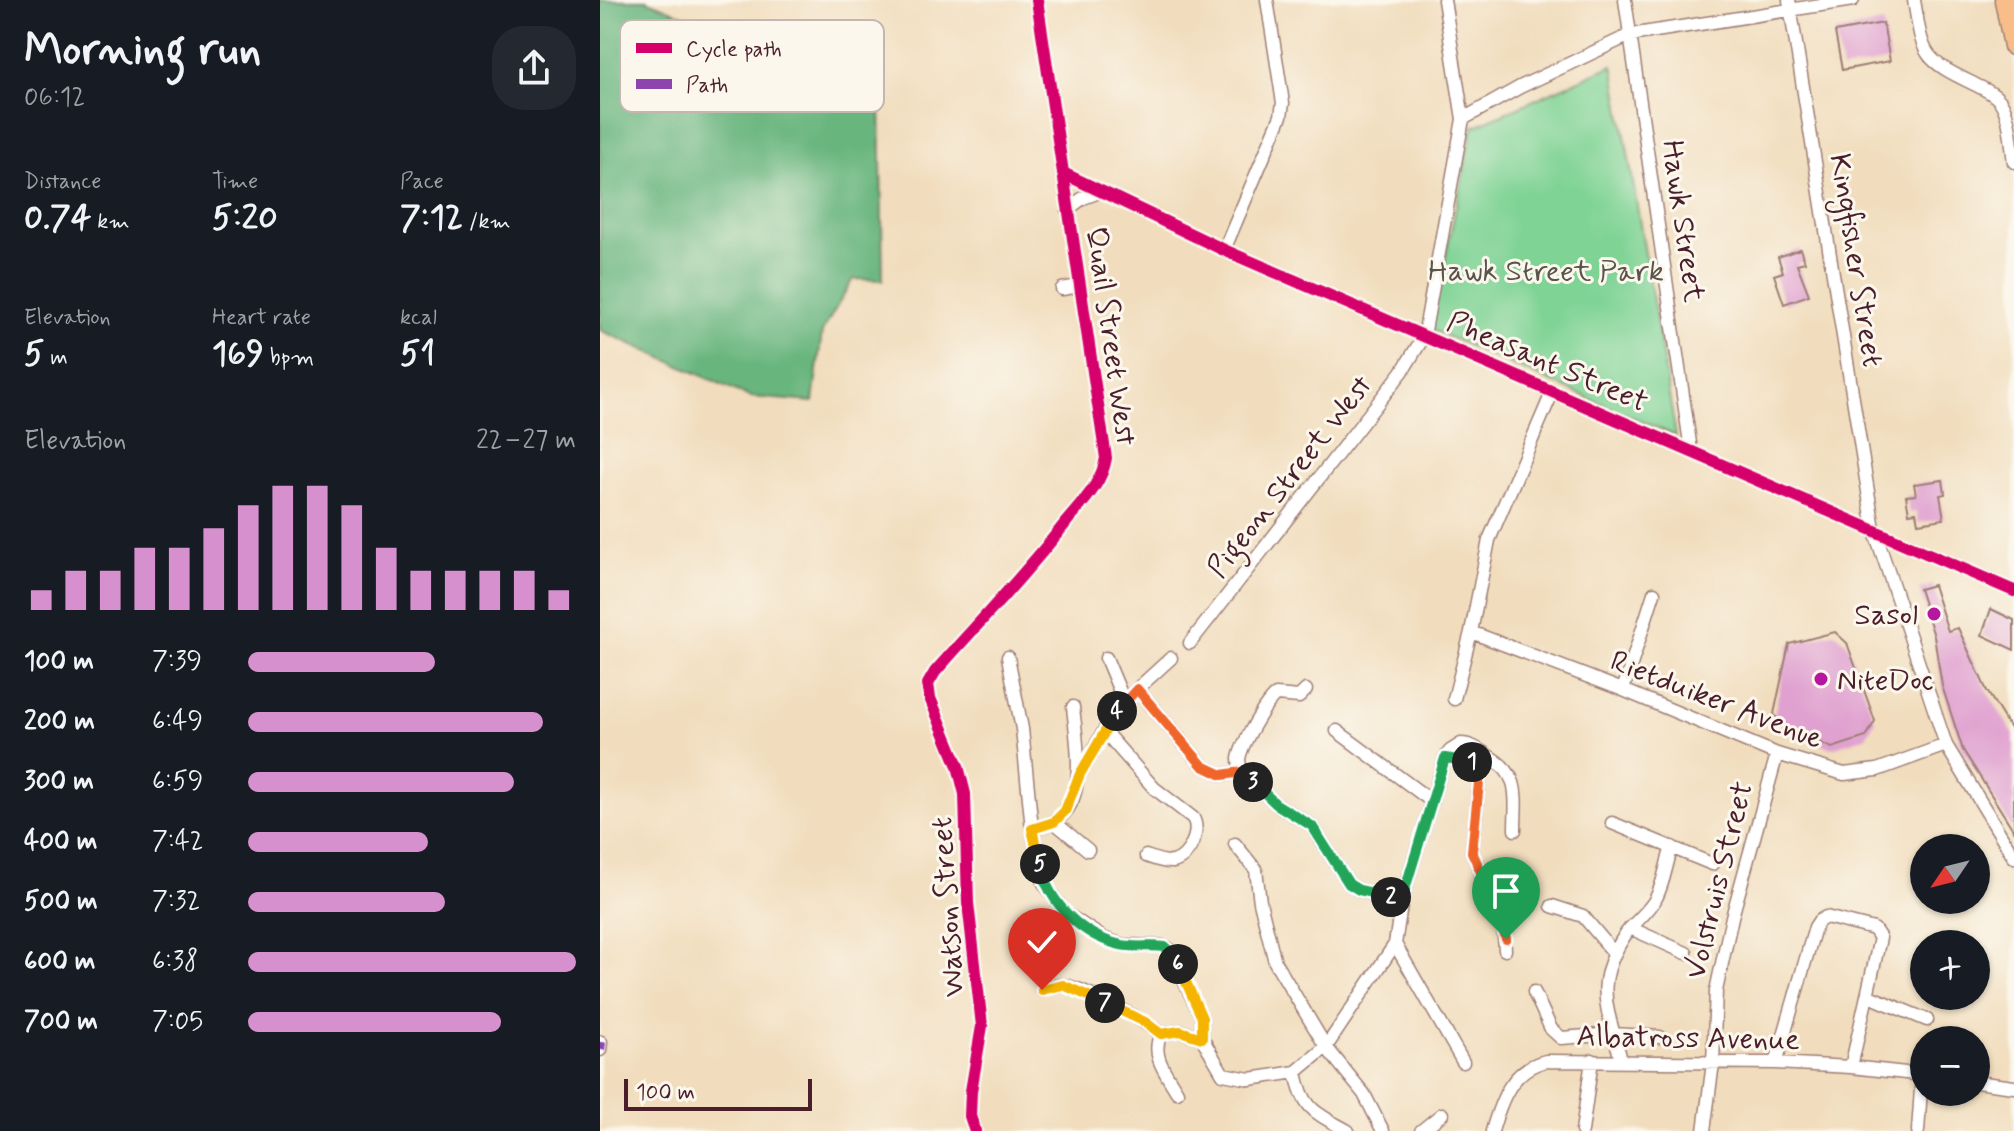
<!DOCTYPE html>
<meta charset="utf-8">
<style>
body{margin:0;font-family:Mynerve,sans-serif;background:#242831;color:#f1f3f6;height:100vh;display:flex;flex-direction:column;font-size:30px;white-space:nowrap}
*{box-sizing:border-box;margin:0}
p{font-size:26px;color:#9ea1a6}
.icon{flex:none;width:44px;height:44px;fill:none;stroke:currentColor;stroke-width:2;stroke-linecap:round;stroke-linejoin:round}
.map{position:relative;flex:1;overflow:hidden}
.details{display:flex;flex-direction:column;background:#171b24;width:600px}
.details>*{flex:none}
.needle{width:52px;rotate:235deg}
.fabs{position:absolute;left:1310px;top:834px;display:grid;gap:16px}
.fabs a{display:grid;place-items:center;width:80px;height:80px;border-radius:50%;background:#171b24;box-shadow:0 2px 6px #0004;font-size:40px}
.scale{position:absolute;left:24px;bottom:20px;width:188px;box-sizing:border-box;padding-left:8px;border:4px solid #4a1f2b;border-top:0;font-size:22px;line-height:28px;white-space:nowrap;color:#4a1f2b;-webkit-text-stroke:6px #fbf7ec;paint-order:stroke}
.pin{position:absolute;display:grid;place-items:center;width:68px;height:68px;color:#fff;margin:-82px -34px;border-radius:50% 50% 50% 0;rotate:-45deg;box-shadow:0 0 8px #0007}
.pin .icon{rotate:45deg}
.km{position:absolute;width:40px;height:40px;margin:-20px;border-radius:50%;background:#222;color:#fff;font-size:22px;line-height:40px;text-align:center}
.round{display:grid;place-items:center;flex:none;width:84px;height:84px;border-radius:32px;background:#242831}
.headline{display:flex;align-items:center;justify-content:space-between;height:136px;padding:0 24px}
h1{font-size:44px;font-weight:700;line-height:60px}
.figures{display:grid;grid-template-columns:repeat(3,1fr);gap:12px;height:136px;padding:8px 24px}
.figures div{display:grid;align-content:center}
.figures b{font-size:34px;font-weight:700}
.figures small{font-size:22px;font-weight:400}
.figures p{font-size:22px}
.chart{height:224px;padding:16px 24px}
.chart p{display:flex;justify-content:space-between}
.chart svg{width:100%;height:144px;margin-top:8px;stroke:#d690ce;stroke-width:6}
ul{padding:0 24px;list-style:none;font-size:26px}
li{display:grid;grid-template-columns:128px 96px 1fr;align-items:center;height:60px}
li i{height:20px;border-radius:10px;background:#d690ce}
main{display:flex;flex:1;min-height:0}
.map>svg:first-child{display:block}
.green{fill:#7fd395;stroke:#647960;stroke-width:2}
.forest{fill:#67b57e;stroke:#586a54;stroke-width:2}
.building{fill:#e0a1d0}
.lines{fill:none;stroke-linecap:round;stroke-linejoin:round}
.street-casing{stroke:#9e7e74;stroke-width:15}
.primary-casing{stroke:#9e7e74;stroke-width:23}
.street{stroke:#fff;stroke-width:12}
.primary{stroke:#f8bd88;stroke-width:20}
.quiet{stroke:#8e44ad;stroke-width:10;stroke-dasharray:20 10;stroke-linecap:butt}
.cycleway-casing{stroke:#fbf7ec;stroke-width:17}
.cycleway{stroke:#d6006c;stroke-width:12}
.split-1-casing{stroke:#fff;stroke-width:16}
.split-2-casing{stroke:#fff;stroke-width:16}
.split-3-casing{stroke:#fff;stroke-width:16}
.split-4-casing{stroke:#fff;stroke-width:16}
.split-5-casing{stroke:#fff;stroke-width:16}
.split-6-casing{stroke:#fff;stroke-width:16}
.split-7-casing{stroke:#fff;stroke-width:16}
.split-8-casing{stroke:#fff;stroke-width:16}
.split-1{stroke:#f0652b;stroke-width:10}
.split-2{stroke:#22a559;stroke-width:10}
.split-3{stroke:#22a559;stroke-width:10}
.split-4{stroke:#f0652b;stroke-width:10}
.split-5{stroke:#f5b400;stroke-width:10}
.split-6{stroke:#22a559;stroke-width:10}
.split-7{stroke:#f5b400;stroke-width:10}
.split-8{stroke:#f5b400;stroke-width:10}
.poi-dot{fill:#b5179e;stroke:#fbf7ec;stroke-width:3}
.labels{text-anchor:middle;stroke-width:6;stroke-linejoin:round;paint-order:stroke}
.street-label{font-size:30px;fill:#4a1f2b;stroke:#fbf7ec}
.park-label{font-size:30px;fill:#5a554b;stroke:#fbf7ec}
.poi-label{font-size:30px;fill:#4a1f2b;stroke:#fbf7ec;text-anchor:end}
.key{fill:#fbf7ec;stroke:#c6b6b2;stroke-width:2}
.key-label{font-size:22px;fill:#4a1f2b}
</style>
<main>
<section class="details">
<div class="headline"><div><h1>Morning run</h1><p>06:12</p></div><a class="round"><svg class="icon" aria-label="share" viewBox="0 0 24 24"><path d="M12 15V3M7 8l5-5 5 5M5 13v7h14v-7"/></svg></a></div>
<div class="figures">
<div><p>Distance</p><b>0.74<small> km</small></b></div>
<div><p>Time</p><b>5:20</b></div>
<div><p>Pace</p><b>7:12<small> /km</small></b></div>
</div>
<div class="figures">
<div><p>Elevation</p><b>5<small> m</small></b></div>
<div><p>Heart rate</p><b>169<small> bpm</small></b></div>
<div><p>kcal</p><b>51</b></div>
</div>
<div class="chart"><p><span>Elevation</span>22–27 m</p>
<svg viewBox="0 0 160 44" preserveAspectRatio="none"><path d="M5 44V38M15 44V32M25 44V32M35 44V25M45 44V25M55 44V19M65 44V12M75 44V6M85 44V6M95 44V12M105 44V25M115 44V32M125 44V32M135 44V32M145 44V32M155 44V38"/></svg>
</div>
<ul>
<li><b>100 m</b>7:39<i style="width:57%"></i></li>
<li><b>200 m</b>6:49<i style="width:90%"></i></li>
<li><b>300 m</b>6:59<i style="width:81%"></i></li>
<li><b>400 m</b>7:42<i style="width:55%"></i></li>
<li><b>500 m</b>7:32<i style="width:60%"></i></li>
<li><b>600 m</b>6:38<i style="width:100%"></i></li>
<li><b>700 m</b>7:05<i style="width:77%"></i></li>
</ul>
</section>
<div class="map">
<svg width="1414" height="1131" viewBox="0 0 1414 1131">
<rect width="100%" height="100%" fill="#fbf7ec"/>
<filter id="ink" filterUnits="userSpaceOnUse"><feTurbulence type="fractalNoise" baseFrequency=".0125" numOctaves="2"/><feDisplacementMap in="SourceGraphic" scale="16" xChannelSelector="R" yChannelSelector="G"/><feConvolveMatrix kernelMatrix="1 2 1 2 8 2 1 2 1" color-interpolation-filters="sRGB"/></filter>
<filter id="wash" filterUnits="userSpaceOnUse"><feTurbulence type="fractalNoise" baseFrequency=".006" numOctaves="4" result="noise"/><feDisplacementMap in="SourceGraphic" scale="32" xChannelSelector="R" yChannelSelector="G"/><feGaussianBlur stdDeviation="1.8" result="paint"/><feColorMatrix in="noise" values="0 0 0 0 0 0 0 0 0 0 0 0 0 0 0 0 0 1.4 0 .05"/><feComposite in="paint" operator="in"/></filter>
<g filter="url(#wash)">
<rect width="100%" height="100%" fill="#f1ddbd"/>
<path class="green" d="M 1013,65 L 1076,436 L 830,329 L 873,127 Z"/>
<path class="forest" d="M 0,0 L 46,0 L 280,96 L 283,280 L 253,279 L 222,332 L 213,402 L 150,397 L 0,330 Z"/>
<g id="blocks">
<path class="building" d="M 1283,23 L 1290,61 L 1242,70 L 1235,32 Z
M 1200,249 L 1205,262 L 1197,264 L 1209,295 L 1184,304 L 1174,275 L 1183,272 L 1178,257 Z
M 1343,480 L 1345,494 L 1340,495 L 1344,519 L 1318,523 L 1316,512 L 1309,513 L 1306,496 L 1316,495 L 1314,484 Z
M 1333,585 L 1348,631 L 1358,628 L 1387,691 L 1414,735 L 1414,831 L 1363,750 L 1342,686 L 1334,636 L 1319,589 Z
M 1391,609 L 1414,620 L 1414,650 L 1382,635 Z
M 1235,632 L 1247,643 L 1275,721 L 1266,737 L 1232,748 L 1183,727 L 1174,714 L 1189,644 Z"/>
</g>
</g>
<g filter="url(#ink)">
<use href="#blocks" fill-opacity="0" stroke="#9e7e74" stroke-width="2"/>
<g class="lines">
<defs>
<path id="street" d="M 1025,0 L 1091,450
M 1189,0 L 1274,529 L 1346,745 L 1414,857
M 1314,0 C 1323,56 1322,59 1374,84 C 1383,89 1393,92 1400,101 C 1411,117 1411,143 1414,162
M 863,119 L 920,87 L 1030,35 L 1253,0
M 463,173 L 624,250 L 1414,591
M 467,210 L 483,198 L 502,191
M 624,250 L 681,116 L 683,103 L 667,0
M 462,289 L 479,286
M 871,632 L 1023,690 L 1177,754 L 1244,774 L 1277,770 L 1346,745
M 590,643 L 802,372 L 824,336 L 863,119 L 844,0
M 408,657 L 422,729 L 432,829 L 444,883 L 465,913 L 503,938 L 523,945 L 562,946 L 569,949 L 602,1018 L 602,1038 L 623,1074 L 650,1079 L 696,1072 L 726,1047 L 795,944 L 802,899
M 506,658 L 524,701
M 537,689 L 603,766 L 622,775 L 642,772 L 676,804 L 712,826 L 749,884 L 759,890 L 802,899 L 845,758 L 850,751 L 861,744 C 872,744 881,751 890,757 C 922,776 915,797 915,830
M 1023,690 L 1054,593
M 854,699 L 871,632 L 889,540 L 952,393
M 504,731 L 554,788 L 593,818 C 601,832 589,858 573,862 C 564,863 554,859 546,856
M 737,731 L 830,800
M 845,758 C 859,759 874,758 880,773 L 872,852 L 903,924 L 905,950
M 642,772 C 640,767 639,765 639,759 C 641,745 666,702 676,695 L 699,697 L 706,690
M 480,774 L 504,731 L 524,701 L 571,658
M 454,822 L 488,850
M 1012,823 L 1112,864
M 432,829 C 440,827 449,825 456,820 C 489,800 476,739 473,707
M 635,844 L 656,870 L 660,902 L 675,962 L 726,1047 L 764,1094 L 783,1131
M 952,906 L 983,916 L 1014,953
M 1030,928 L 1086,953
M 795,944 L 863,1062
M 442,990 C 448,988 455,985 461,985 C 479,985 545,1021 561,1034
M 934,992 L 951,1029 L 961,1038 L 1014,1034 L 1060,1037
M 1269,996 L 1327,1020
M 0,1050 L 1,1042
M 1021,1060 C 1007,1006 992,984 1027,932 C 1036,921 1048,912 1055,900 C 1064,884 1066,864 1072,847
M 1176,1063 L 1215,927 L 1219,921 L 1226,917 L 1274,929 L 1280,938 L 1251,1067
M 696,1072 C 703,1110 716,1113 748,1131
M 1376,1082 L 1414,1087
M 577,1092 C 566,1073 550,1055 561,1034 L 580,1031 L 602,1038
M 375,1131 L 370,1116 L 371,1091 L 382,1026 L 368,903 L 365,794 L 358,766 L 330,698 L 328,684 L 335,672 C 379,622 426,574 467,521 C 483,502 502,483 506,458 L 437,0
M 821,1131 L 842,1114
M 892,1131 C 901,1100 912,1068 946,1061 L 1176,1063 L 1251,1067 L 1324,1075
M 982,1131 L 992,1060
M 1104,1131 L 1113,1063 L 1116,991 L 1132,917 L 1177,754
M 1318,1131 L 1322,1075"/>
<path id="primary" d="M 1405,0 L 1414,46"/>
</defs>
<use href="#street" class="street-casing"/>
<use href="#primary" class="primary-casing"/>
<use href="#street" class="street"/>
<use href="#primary" class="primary"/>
<path class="quiet" d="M 0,1050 L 1,1042"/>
<defs>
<path id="cycleway" d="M 463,173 L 624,250 L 1414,591
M 375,1131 L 370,1116 L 371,1091 L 382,1026 L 368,903 L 365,794 L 358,766 L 330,698 L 328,684 L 335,672 C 379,622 426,574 467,521 C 483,502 502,483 506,458 L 437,0"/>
</defs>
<use href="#cycleway" class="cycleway-casing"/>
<use href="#cycleway" class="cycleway"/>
</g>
</g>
<g class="lines" filter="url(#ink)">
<defs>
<path id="split-1" d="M 872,762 L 880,773 L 872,852 L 899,912 L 906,939"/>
<path id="split-2" d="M 791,897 L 802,899 L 845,758 L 872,762"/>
<path id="split-3" d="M 653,782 L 676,804 L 712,826 L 749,884 L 759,890 L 791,897"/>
<path id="split-4" d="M 517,711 L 537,689 L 603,766 L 622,775 L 642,772 L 653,782"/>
<path id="split-5" d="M 440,864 L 432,829 L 454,822 L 465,811 L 480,774 L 517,711"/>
<path id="split-6" d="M 440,864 C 448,902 481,936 521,945 C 536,948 551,945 565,947 L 574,955 L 578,964"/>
<path id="split-7" d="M 505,1003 L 545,1022 L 561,1034 L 580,1031 L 602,1038 L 602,1018 L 578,964"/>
<path id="split-8" d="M 442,990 L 463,985 L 505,1003"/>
</defs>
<use href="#split-1" class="split-1-casing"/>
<use href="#split-2" class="split-2-casing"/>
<use href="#split-3" class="split-3-casing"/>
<use href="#split-4" class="split-4-casing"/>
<use href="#split-5" class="split-5-casing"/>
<use href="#split-6" class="split-6-casing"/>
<use href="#split-7" class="split-7-casing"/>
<use href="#split-8" class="split-8-casing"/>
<use href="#split-1" class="split-1"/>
<use href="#split-2" class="split-2"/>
<use href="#split-3" class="split-3"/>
<use href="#split-4" class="split-4"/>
<use href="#split-5" class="split-5"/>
<use href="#split-6" class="split-6"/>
<use href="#split-7" class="split-7"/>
<use href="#split-8" class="split-8"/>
</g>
<g class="poi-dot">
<circle cx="1334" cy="614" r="8"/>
<circle cx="1221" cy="679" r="8"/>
</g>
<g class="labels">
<g class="street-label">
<text transform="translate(1084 221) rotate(82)" y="10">Hawk Street</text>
<text transform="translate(1257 260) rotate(81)" y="10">Kingfisher Street</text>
<text transform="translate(512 336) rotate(82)" y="10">Quail Street West</text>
<text transform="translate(948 361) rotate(23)" y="10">Pheasant Street</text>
<text transform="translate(689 476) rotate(-52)" y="10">Pigeon Street West</text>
<text transform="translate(1117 699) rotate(21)" y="10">Rietduiker Avenue</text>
<text transform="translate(1118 880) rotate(-76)" y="10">Volstruis Street</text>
<text transform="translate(347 907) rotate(-94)" y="10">Watson Street</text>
<text transform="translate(1088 1037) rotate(1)" y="10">Albatross Avenue</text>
</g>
<g class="park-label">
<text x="946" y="280">Hawk Street Park</text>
</g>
<g class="poi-label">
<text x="1318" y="624">Sasol</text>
<text x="1237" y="689" text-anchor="start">NiteDoc</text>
</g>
</g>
<rect x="20" y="20" width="264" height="92" rx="12" class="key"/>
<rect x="36" y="43" width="36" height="10" fill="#d6006c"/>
<rect x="36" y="79" width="36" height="10" fill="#8e44ad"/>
<g class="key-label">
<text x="86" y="56">Cycle path</text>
<text x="86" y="92">Path</text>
</g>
</svg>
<div class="fabs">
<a><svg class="needle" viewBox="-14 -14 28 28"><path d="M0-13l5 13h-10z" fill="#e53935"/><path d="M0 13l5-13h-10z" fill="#9ea1a6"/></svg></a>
<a>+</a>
<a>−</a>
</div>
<div class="scale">100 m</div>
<div class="pin" style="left:906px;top:939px;background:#1e9e55"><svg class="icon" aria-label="arrive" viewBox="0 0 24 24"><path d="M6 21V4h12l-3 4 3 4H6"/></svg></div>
<div class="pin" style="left:442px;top:990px;background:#d93025"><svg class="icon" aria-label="check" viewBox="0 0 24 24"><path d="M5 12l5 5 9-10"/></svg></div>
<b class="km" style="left:872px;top:762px">1</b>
<b class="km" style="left:791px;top:897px">2</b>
<b class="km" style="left:653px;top:782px">3</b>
<b class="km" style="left:517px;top:711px">4</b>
<b class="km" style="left:440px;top:864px">5</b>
<b class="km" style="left:578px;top:964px">6</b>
<b class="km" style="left:505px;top:1003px">7</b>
</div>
</main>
